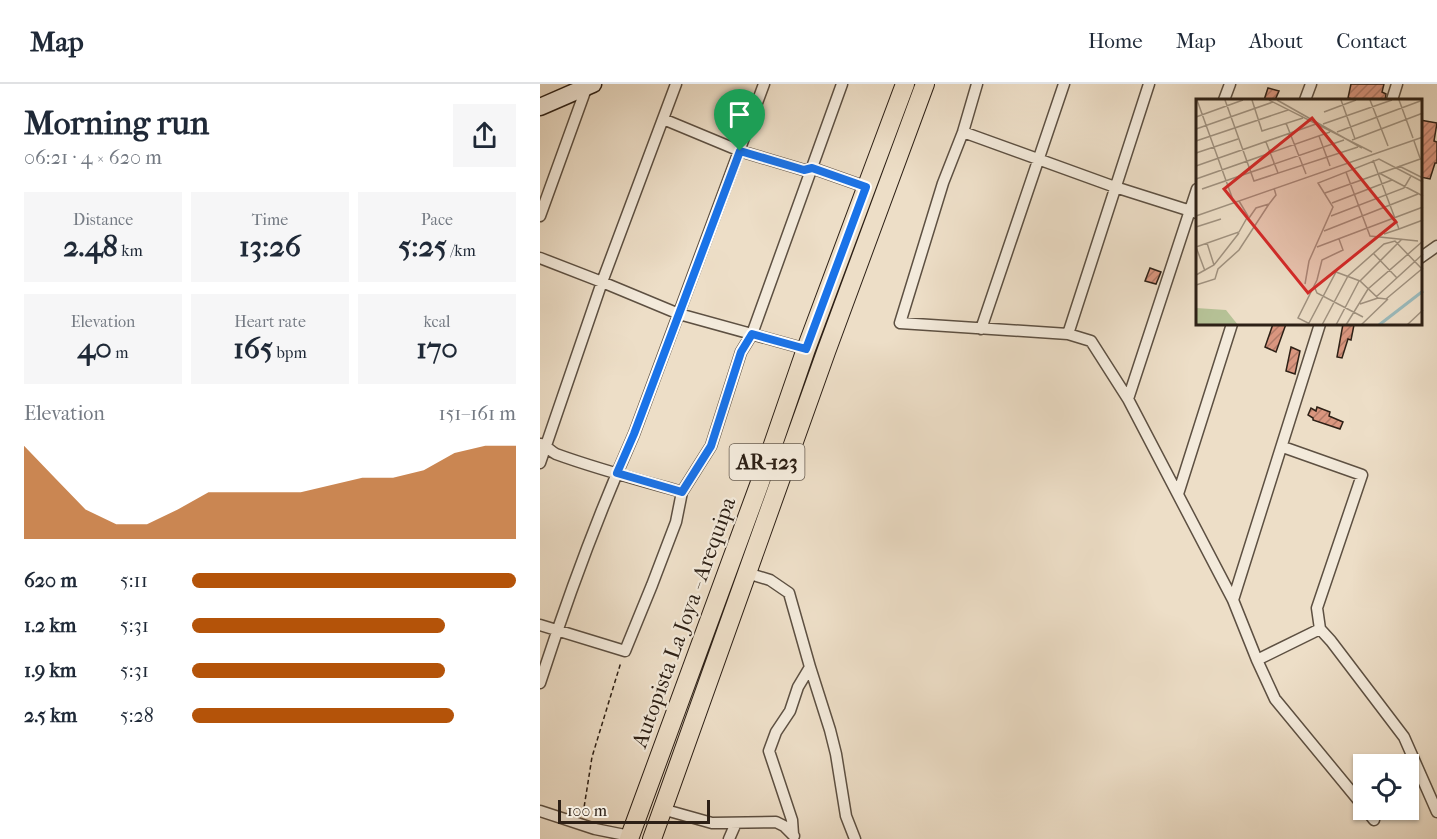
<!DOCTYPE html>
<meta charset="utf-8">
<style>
body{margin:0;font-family:"IM FELL French Canon",serif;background:#f6f6f7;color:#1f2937;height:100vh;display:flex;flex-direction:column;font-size:22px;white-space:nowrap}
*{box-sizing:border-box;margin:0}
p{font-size:20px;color:#747a83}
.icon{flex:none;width:33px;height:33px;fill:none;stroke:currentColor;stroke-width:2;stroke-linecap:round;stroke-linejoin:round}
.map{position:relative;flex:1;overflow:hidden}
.details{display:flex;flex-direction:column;background:#fff;width:540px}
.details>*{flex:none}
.fabs{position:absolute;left:813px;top:670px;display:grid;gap:12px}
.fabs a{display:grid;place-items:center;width:66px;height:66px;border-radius:0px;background:#fff;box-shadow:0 2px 4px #0004;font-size:30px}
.scale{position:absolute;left:18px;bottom:15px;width:152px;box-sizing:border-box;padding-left:6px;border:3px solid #2d2016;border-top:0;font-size:16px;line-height:21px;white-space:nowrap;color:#2d2016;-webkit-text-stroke:4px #f3eadb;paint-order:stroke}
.pin{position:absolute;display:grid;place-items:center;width:51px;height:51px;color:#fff;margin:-62px -26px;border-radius:50% 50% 50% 0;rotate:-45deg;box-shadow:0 0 6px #0007}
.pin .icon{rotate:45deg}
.round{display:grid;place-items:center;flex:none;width:63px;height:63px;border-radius:0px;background:#f6f6f7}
.summary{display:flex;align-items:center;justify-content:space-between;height:102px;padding:0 24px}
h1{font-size:33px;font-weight:700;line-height:45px}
.metrics{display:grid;grid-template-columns:repeat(3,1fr);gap:9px;height:102px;padding:6px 24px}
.metrics div{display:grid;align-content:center;border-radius:0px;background:#f6f6f7;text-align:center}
.metrics b{font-size:30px;font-weight:700}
.metrics small{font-size:16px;font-weight:400}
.metrics p{font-size:16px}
.chart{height:168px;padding:12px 24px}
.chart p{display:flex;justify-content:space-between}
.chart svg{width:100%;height:108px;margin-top:6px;fill:#b45309;opacity:.7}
ul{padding:0 24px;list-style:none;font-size:20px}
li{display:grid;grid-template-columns:96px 72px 1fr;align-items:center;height:45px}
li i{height:15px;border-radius:8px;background:#b45309}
header{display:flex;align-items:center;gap:36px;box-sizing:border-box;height:84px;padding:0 30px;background:#fff;border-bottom:2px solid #e0e1e3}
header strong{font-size:28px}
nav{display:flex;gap:33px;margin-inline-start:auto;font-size:21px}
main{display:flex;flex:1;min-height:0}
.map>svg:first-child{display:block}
.building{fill:url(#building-hatch);stroke:#2d2016;stroke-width:1.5}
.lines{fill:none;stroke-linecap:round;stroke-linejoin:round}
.street-casing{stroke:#5d5042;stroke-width:13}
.secondary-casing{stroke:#2d2016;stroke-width:19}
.primary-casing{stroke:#2d2016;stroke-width:20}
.path{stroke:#2d2016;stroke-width:1.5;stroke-dasharray:4.5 3;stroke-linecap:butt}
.street{stroke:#f3eadb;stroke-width:10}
.secondary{stroke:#f3eadb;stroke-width:16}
.primary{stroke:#eddec7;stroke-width:18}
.route-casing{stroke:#fff;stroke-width:12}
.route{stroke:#1a73e8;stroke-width:8}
.labels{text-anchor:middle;stroke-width:4.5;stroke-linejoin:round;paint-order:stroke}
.shield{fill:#f3eadb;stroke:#685d51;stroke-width:1.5}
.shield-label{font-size:21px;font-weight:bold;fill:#2d2016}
.street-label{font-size:22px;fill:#2d2016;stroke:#f3eadb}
.inset-river{fill:none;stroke:#9bbbbd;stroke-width:3}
.inset-road{fill:none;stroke:#a09280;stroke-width:1.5}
.view{fill:#d62828;fill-opacity:0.15;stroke:#d62828;stroke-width:3}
.inset-edge{fill:none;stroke:#2d2016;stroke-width:3}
</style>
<header>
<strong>Map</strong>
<nav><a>Home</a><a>Map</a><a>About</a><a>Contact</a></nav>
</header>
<main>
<section class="details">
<div class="summary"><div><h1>Morning run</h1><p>06:21 · 4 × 620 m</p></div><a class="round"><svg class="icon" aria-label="share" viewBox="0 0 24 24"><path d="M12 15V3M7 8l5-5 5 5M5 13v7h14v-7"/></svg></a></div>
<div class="metrics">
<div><p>Distance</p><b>2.48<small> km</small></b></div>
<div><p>Time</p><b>13:26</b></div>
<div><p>Pace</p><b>5:25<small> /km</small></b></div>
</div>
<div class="metrics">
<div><p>Elevation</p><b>40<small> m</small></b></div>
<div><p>Heart rate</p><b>165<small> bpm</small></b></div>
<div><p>kcal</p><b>170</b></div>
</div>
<div class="chart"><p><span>Elevation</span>151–161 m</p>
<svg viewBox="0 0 160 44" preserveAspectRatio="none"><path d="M0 44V6L10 19L20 32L30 38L40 38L50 32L60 25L70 25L80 25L90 25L100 22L110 19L120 19L130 16L140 9L150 6L160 6V44z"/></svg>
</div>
<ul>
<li><b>620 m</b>5:11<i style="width:100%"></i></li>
<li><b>1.2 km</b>5:31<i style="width:78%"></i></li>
<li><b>1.9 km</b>5:31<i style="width:78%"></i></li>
<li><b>2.5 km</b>5:28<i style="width:81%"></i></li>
</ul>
</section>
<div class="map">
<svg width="897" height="755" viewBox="0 0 897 755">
<defs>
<pattern id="building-hatch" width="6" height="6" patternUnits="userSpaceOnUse" patternTransform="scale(1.5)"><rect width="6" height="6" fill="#da967f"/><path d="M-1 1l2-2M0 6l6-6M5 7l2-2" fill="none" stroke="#b17a67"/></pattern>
</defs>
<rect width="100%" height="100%" fill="#eddec7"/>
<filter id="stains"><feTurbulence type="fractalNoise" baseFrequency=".00333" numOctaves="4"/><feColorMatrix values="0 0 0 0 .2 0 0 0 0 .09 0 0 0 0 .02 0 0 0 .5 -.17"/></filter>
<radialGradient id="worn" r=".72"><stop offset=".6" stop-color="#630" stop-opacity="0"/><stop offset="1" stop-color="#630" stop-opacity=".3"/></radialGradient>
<path class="building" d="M 811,0 L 844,0 L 842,8 L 846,10 L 845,16 L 816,16 L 808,14 Z
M 728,4 L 739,7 L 735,16 L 724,16 Z
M 880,36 L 897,39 L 894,57 L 897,58 L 897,79 L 895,79 L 890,95 L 880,93 Z
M 610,184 L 621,188 L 616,200 L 605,197 Z
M 733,240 L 746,240 L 736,268 L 725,263 Z
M 803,240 L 814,241 L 811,256 L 808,255 L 802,274 L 797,273 Z
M 751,263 L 760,267 L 755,290 L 746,287 Z
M 777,323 L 790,328 L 789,332 L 803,338 L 800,345 L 773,336 L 773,334 L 768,331 L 771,324 L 776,327 Z"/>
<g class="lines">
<defs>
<path id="street" d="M 437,0 L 423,48 L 403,99 L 360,239 L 528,250 L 551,257 L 588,315 L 693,516 L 717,576 L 735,615 L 824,723
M 684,16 L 690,0
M 765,16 L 771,0
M 852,16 L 857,0
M 123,35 L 200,67 L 264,86 L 272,84 L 326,103
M 423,48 L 575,103 L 657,129
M 0,132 L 47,2
M 0,174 L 62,198 L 139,230 L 266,265
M 880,174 L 897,162
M 441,245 L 524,0
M 528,250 L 609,0
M 588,315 L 657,105
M 1,360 C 7,362 10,367 16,370 C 57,385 99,396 142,408
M 743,363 L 822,391 L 777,524 L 780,545 L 791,557 L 864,653 L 897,728
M 0,379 L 62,198 L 136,0
M 638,410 L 692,240
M 207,489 L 230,496 L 249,509 L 270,583 L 258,603 L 250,627 L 236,648 L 229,667 L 252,736 L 253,750
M 693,516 L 780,240
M 0,541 L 85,567 L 112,501 L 136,438 L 142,408 L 171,362 L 201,268 L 212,250 L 302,0
M 717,576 L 780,545
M 270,583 L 290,646 L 296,670 L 306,732 L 315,755
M 0,599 C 27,515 58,431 94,350 L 224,0
M 122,725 L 172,739 L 236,738 L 244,742 L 254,752
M 826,726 L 834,736
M 0,727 L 55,745 L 90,752
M 189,755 L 196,739"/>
<path id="secondary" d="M 0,23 L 53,0"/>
<path id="primary" d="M 89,755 L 219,401 L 266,265 L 365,0
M 112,755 L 286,268 L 385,0"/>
</defs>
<use href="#street" class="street-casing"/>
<use href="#secondary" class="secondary-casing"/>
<use href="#primary" class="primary-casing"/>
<path class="path" d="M 43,730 L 52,673 L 81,578"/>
<use href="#street" class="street"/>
<use href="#secondary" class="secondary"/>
<use href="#primary" class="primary"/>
</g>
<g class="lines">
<defs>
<path id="route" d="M 200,67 L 264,86 L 272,84 L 326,103 L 266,265 L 212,250 L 201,268 L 171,362 L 142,408 L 77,389 L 94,350 Z"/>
</defs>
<use href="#route" class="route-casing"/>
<use href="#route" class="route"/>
</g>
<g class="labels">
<rect class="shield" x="189.5" y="360" width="75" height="36" rx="4.5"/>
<g class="shield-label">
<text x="227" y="385">AR-123</text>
</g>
<g class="street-label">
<text transform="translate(143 538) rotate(-70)" y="8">Autopista La Joya - Arequipa</text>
</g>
</g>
<g transform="translate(656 15)">
<rect width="226" height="226" fill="#eddec7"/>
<path d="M 0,209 L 30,211 L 42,226 L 0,226 Z" fill="#b6c297"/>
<path class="inset-river" d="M 183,226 L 227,192"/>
<path class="inset-road" d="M 1,1 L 37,101M 29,1 L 58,82 L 162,48M 56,1 L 66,32 L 107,19M 73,1 L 176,53M 81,1 L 166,49M 145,1 L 159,40M 174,1 L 192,47M 203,1 L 217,39M 128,13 L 160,1M 0,18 L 47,1M 90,24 L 110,75M 127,25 L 196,1M 0,30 L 77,3M 141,33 L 227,1M 123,37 L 134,67M 156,41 L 227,14M 0,42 L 92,11M 218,42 L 224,59M 70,43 L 82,74M 0,54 L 42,40M 177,61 L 203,130 L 188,135M 0,67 L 120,25M 203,67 L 227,79M 150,73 L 174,137 L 222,142M 183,74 L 227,97M 0,80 L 134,33M 6,90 L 148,41M 129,94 L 227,59M 136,104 L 196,81M 0,117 L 227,38M 135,117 L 208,89 L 215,77M 53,119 L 60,109 L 73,105 L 80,96 L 78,89M 0,128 L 25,120M 203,130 L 227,121M 128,132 L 222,95M 11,144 L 18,166M 0,148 L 43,133 L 52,117 L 43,102M 0,148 L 9,172M 121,148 L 227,108M 177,154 L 201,179M 0,176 L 18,166 L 43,134M 164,182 L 206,140M 109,185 L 113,162 L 137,108 L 122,84 L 183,60 L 227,83M 0,186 L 19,180 L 22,170 L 43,151 L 73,105M 118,187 L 121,194 L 167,218M 180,198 L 227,155M 164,205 L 182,199M 112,226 L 140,173 L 164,182 L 182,199 L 190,200 L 227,169M 116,226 L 102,219 L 121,181 L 126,161 L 147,151 L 143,140M 126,226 L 152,177 L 188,145 L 199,142 L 226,170M 140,226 L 163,182M 150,226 L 172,190 L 227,142M 165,226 L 192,200M 211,226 L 227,211"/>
<path class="view" d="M 116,19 L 200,123 L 112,194 L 28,90 Z"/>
<rect width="226" height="226" class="inset-edge"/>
</g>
<rect width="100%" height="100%" filter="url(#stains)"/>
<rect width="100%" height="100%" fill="url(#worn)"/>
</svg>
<div class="fabs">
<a><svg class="icon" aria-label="locate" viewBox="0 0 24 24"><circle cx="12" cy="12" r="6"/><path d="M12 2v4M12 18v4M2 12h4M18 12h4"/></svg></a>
</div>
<div class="scale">100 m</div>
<div class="pin" style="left:200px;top:67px;background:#1e9e55"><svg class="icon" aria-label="arrive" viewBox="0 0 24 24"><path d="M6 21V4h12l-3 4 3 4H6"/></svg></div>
</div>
</main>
